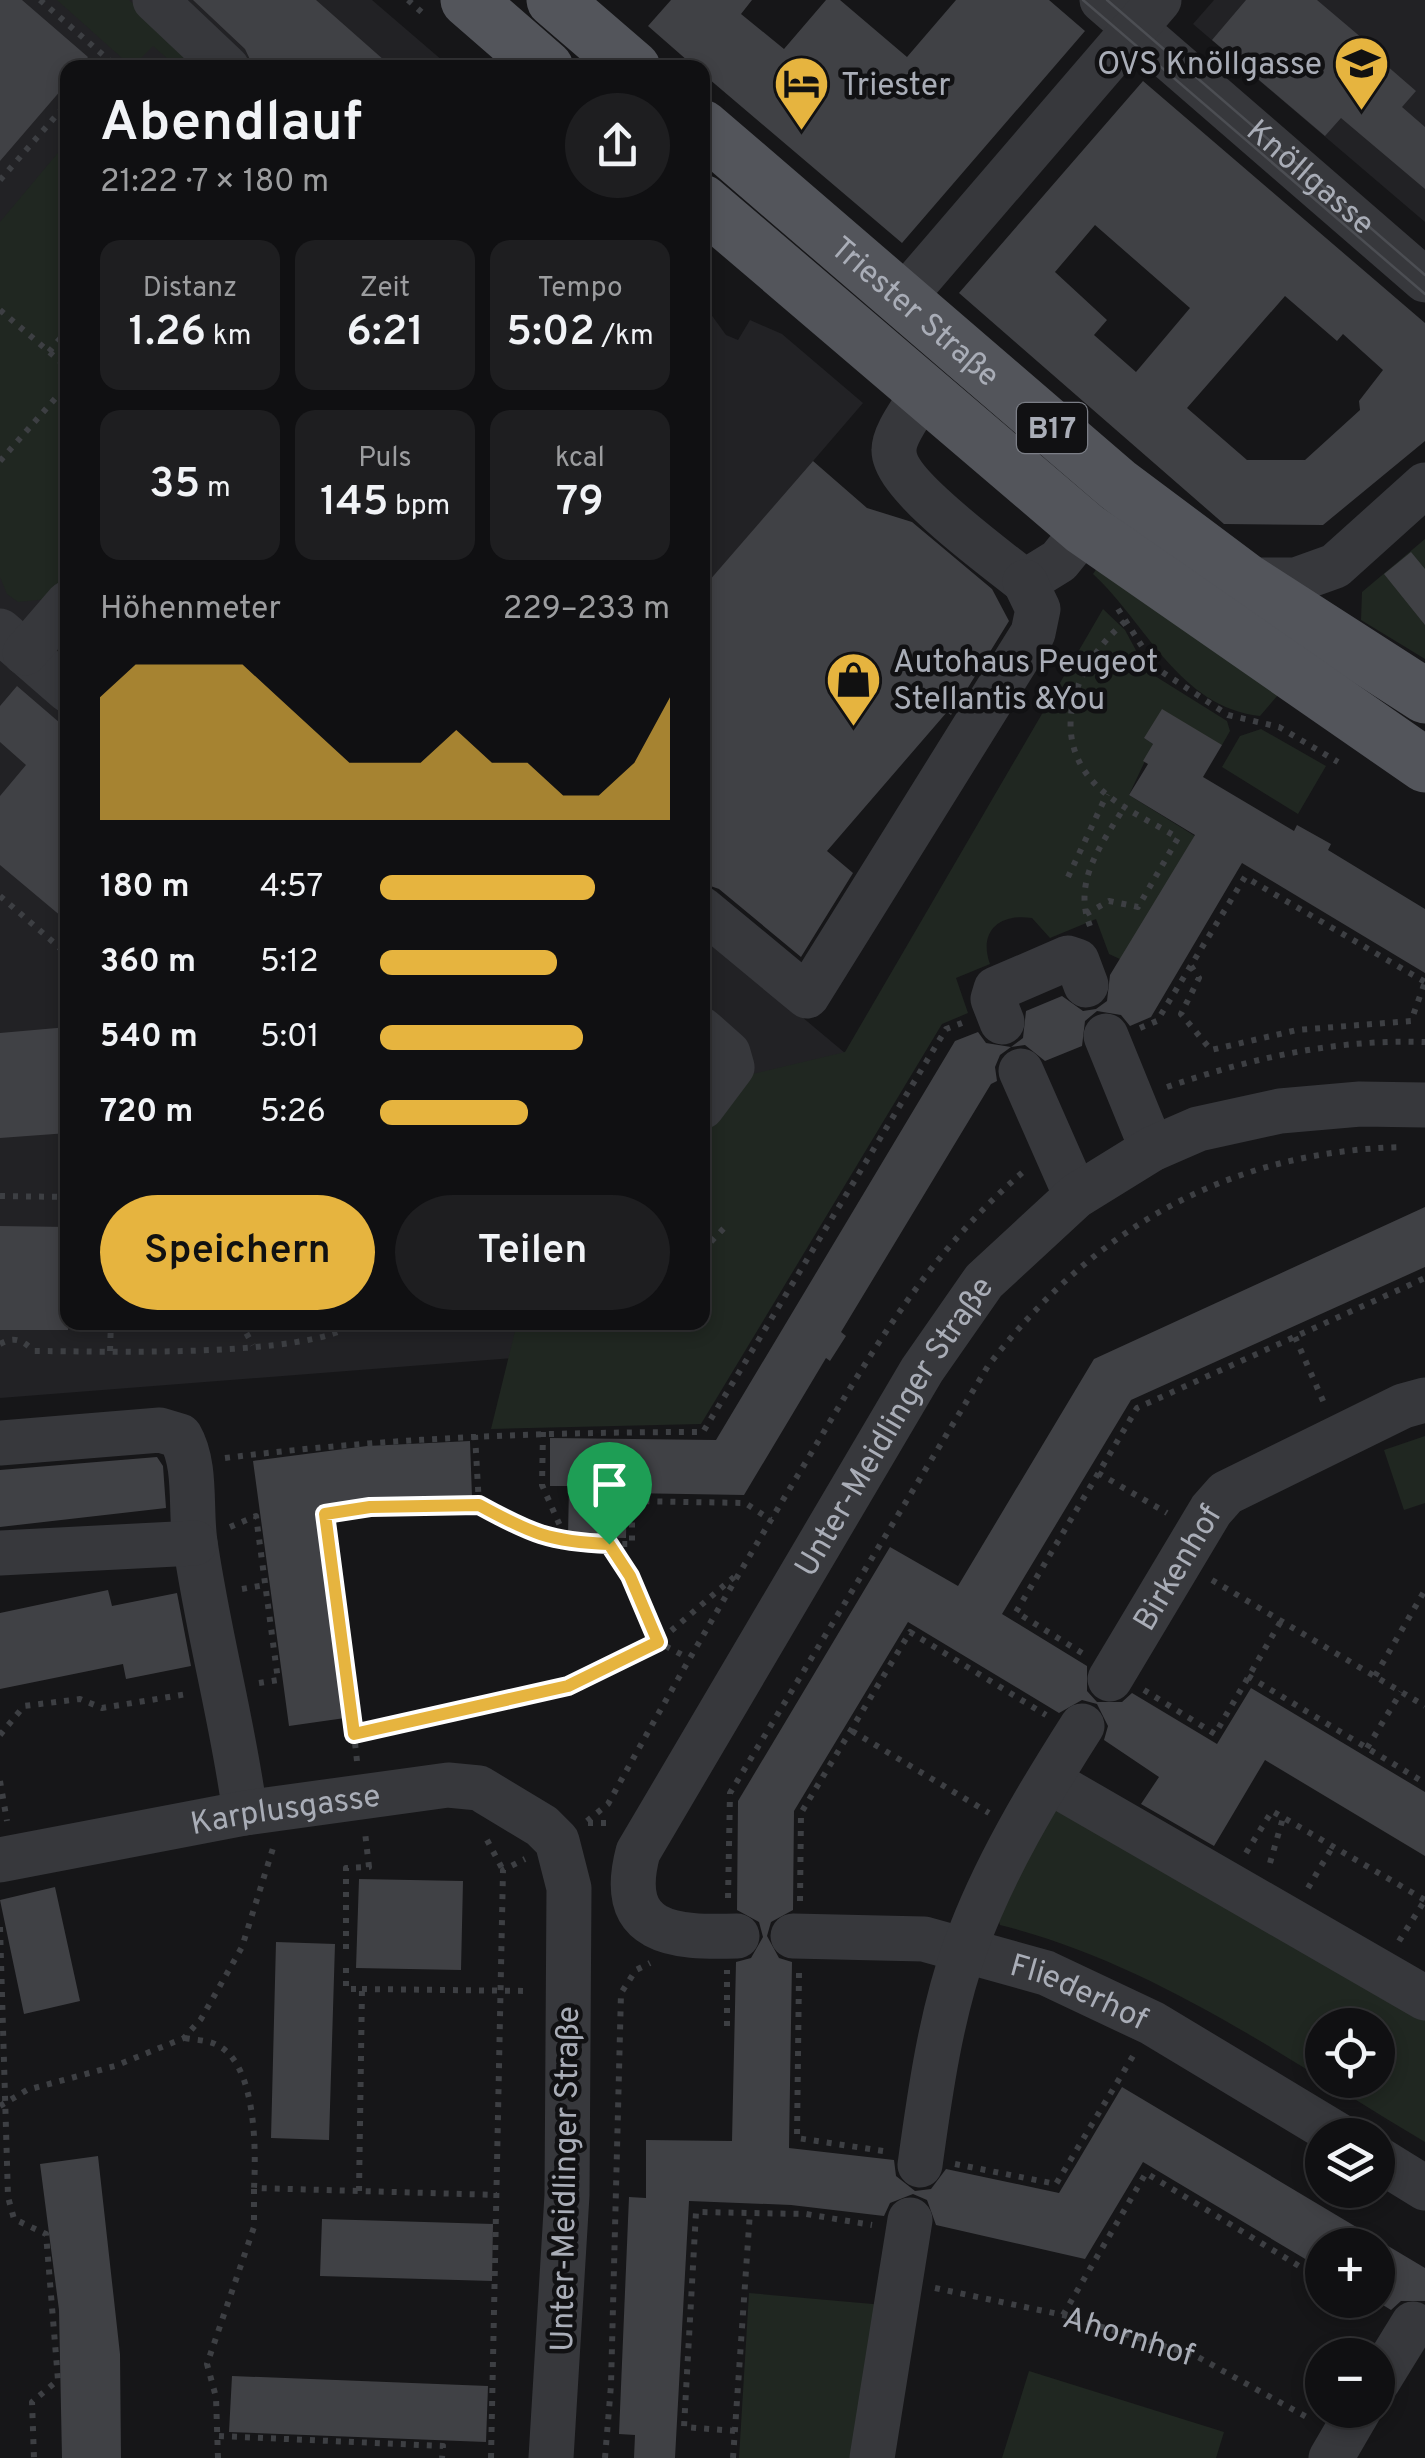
<!DOCTYPE html>
<html lang="de">
<meta charset="utf-8">
<style>
body{margin:0;font-family:Overpass,sans-serif;background:#1e1e20;color:#f1f3f6;height:100vh;display:flex;flex-direction:column;font-size:38px;white-space:nowrap}
*{box-sizing:border-box;margin:0}
p{font-size:32px;color:#9c9d9f}
.icon{flex:none;width:55px;height:55px;fill:none;stroke:currentColor;stroke-width:2;stroke-linecap:round;stroke-linejoin:round}
.map{position:relative;flex:1;overflow:hidden}
.side{position:absolute;left:60px;top:60px;width:650px;height:1270px;display:flex;flex-direction:column;background:#101012;border-radius:20px;box-shadow:0 5px 15px #0003,0 0 0 2px #303032}
.side>*{flex:none}
.fabs{position:absolute;left:1305px;top:2008px;display:grid;gap:20px}
.fabs a{display:grid;place-items:center;width:90px;height:90px;border-radius:50%;background:#101012;box-shadow:0 5px 15px #0003,0 0 0 2px #303032;font-size:50px}
.pin{position:absolute;display:grid;place-items:center;width:85px;height:85px;color:#fff;margin:-102px -42px;border-radius:50% 50% 50% 0;rotate:-45deg;box-shadow:0 0 10px #0007}
.pin .icon{rotate:45deg}
.round{display:grid;place-items:center;flex:none;width:105px;height:105px;border-radius:52px;background:#1e1e20}
.headline{display:flex;align-items:center;justify-content:space-between;height:170px;padding:0 40px}
h1{font-size:55px;font-weight:600;line-height:75px}
.metrics{display:grid;grid-template-columns:repeat(3,1fr);gap:15px;height:170px;padding:10px 40px}
.metrics div{display:grid;align-content:center;border-radius:20px;background:#1e1e20;text-align:center}
.metrics b{font-size:42px;font-weight:600}
.metrics small{font-size:28px;font-weight:400}
.metrics p{font-size:28px}
.chart{height:280px;padding:20px 40px}
.chart p{display:flex;justify-content:space-between}
.chart svg{width:100%;height:180px;margin-top:10px;fill:#e6b43f;opacity:.7}
.action{display:flex;gap:20px;margin-top:auto;padding:20px 40px}
.action a{flex:1;height:115px;border-radius:60px;background:#e6b43f;color:#111;font-size:40px;font-weight:600;line-height:115px;text-align:center}
.action a+a{background:#1e1e20;color:#f1f3f6}
ul{padding:0 40px;list-style:none;font-size:32px}
li{display:grid;grid-template-columns:160px 120px 1fr;align-items:center;height:75px}
li i{height:25px;border-radius:12px;background:#e6b43f}
.map>svg:first-child{display:block}
.built{fill:#222225}
.green{fill:#202721;fill-rule:evenodd}
.building{fill:#404145;fill-rule:evenodd}
.lines{fill:none;stroke-linecap:round;stroke-linejoin:round}
.path{stroke:#3d3f43;stroke-width:6;stroke-dasharray:5 8;stroke-linecap:butt}
.minor{stroke:#37383c;stroke-width:45}
.major{stroke:#53555b;stroke-width:55}
.tram{stroke:#4c4e53;stroke-width:2.5}
.route-casing{stroke:#fff;stroke-width:20}
.route{stroke:#e6b43f;stroke-width:12}
.labels{text-anchor:middle;stroke-width:9;stroke-linejoin:round;paint-order:stroke}
.shield{fill:#111113;stroke:#7b7e86;stroke-width:2.5}
.shield-label{font-size:30px;font-weight:bold;fill:#a9adb7}
.poi-label{font-size:32px;fill:#a9adb7;stroke:#111113;text-anchor:start}
.street-label{font-size:32px;fill:#a9adb7;stroke:#111113}
</style>
<div class="map">
<svg width="1425" height="2458" viewBox="0 0 1425 2458">
<rect width="100%" height="100%" fill="#161618"/>
<path class="built" d="M 0,0 L 372,0 L 450,67 L 68,68 L 68,1322 L 684,1323 L 578,1353 L 0,1398 Z
M 1214,0 L 1425,0 L 1425,222 L 1193,24 Z
M 702,302 L 726,335 L 738,340 L 750,320 L 782,334 L 863,403 L 703,589 Z
M 703,934 L 845,1053 L 703,1291 Z"/>
<path class="green" d="M 57,0 L 129,0 L 205,67 L 177,67 L 153,46 L 132,67 Z
M 67,142 L 67,574 L 47,599 L 18,602 L 7,594 L 0,577 L 0,222 Z
M 1425,539 L 1425,659 L 1361,620 L 1362,592 Z
M 1097,568 L 1278,695 L 1260,716 C 1179,707 1146,623 1093,574 Z
M 1103,609 L 1125,630 L 1147,671 L 1227,721 L 1230,731 L 1222,745 L 1144,738 L 1153,744 L 1129,795 L 1195,836 L 1122,960 L 1109,954 L 1096,919 L 1050,938 L 1032,918 C 1000,913 978,931 990,964 L 956,978 L 968,1013 L 942,1024 L 701,1424 L 491,1429 L 517,1323 L 702,1322 L 703,1134 L 748,1075 L 845,1052 Z
M 1261,729 L 1326,766 L 1298,814 L 1222,767 L 1240,736 Z
M 1425,1436 L 1425,1503 L 1404,1510 L 1384,1450 Z
M 1056,1800 L 1425,2014 L 1425,2142 C 1289,2061 1156,1964 1000,1925 L 998,1918 ZM 1322,2025 L 1378,2025 L 1378,2080 L 1322,2080 Z
M 749,2293 L 884,2305 L 858,2458 L 739,2458 Z
M 1029,2371 L 1224,2432 L 1216,2458 L 1002,2458 Z"/>
<path class="building" d="M 0,0 L 22,0 L 88,57 L 80,68 L 68,68 L 68,82 L 0,161 Z
M 193,0 L 316,0 L 393,68 L 254,68 L 245,49 Z
M 671,0 L 752,0 L 741,14 L 784,49 L 826,0 L 840,0 L 907,57 L 956,0 L 1049,0 L 1085,31 L 902,243 L 702,73 L 702,68 L 696,68 L 648,26 Z
M 1246,0 L 1317,0 L 1389,61 L 1386,65 L 1416,91 L 1402,107 L 1425,127 L 1425,189 L 1341,118 L 1325,136 L 1212,40 Z
M 1143,81 L 1425,323 L 1425,441 L 1323,525 L 1224,524 L 959,293 ZM 1095,225 L 1190,308 L 1136,372 L 1094,335 L 1107,320 L 1055,272 ZM 1285,296 L 1337,341 L 1343,334 L 1383,370 L 1359,401 L 1360,410 L 1305,460 L 1247,460 L 1187,408 Z
M 813,461 L 867,508 L 912,522 L 992,589 L 1009,621 L 951,715 L 947,712 L 827,851 L 853,873 L 801,957 L 719,889 L 702,883 L 702,589 Z
M 1411,552 L 1425,569 L 1425,625 L 1384,574 Z
M 17,686 L 67,729 L 68,922 L 0,865 L 0,796 L 26,765 L 0,742 L 0,706 Z
M 1162,709 L 1222,745 L 1203,777 L 1294,831 L 1297,825 L 1331,844 L 1328,850 L 1425,909 L 1425,973 L 1242,863 L 1151,1017 L 1130,1026 L 1121,1015 L 1097,1011 L 1085,1021 L 1082,1046 L 1045,1061 L 1025,1045 L 1011,1047 L 1000,1055 L 995,1067 L 997,1081 L 991,1084 L 841,1332 L 846,1336 L 830,1361 L 826,1358 L 744,1495 L 627,1493 L 626,1538 L 568,1537 L 569,1486 L 550,1486 L 550,1438 L 716,1440 L 955,1041 L 978,1032 L 986,1043 L 1011,1047 L 1023,1038 L 1026,1011 L 1062,996 L 1083,1011 L 1096,1009 L 1107,1001 L 1110,975 L 1195,835 L 1129,795 L 1148,764 L 1143,761 L 1153,744 L 1144,738 Z
M 68,1027 L 68,1133 L 0,1138 L 0,1033 Z
M 1425,1207 L 1425,1267 L 1131,1400 L 1002,1614 L 1087,1666 L 1087,1691 L 1097,1702 L 1122,1702 L 1132,1693 L 1217,1744 L 1251,1688 L 1425,1792 L 1425,1856 L 1265,1760 L 1214,1846 L 1141,1804 L 1159,1777 L 1104,1740 L 1108,1726 L 1097,1704 L 1082,1700 L 1059,1713 L 908,1622 L 794,1811 L 793,1910 L 771,1922 L 767,1936 L 779,1958 L 792,1962 L 789,2148 L 894,2160 L 896,2176 L 915,2191 L 931,2189 L 946,2169 L 1059,2193 L 1122,2087 L 1425,2268 L 1425,2301 L 1401,2301 L 1391,2310 L 1378,2302 L 1378,2245 L 1322,2245 L 1322,2269 L 1143,2162 L 1085,2259 L 936,2225 L 927,2200 L 913,2194 L 890,2203 L 884,2216 L 791,2205 L 689,2201 L 675,2458 L 634,2458 L 635,2435 L 619,2434 L 629,2197 L 646,2198 L 646,2140 L 732,2141 L 736,1962 L 751,1958 L 763,1937 L 759,1922 L 737,1910 L 738,1801 L 890,1547 L 958,1586 L 1094,1359 Z
M 0,1226 L 68,1227 L 68,1330 L 0,1330 Z
M 470,1441 L 472,1497 L 318,1508 L 345,1718 L 289,1726 L 253,1461 L 367,1446 Z
M 157,1457 L 163,1466 L 166,1508 L 0,1527 L 0,1470 Z
M 108,1590 L 112,1606 L 177,1593 L 191,1666 L 126,1679 L 123,1664 L 0,1689 L 0,1613 Z
M 359,1879 L 463,1881 L 461,1970 L 356,1968 Z
M 55,1887 L 80,2001 L 24,2014 L 0,1900 Z
M 276,1942 L 335,1944 L 329,2140 L 271,2138 Z
M 98,2156 L 120,2354 L 121,2458 L 62,2458 L 59,2310 L 40,2164 Z
M 322,2219 L 493,2224 L 492,2281 L 320,2276 Z
M 232,2376 L 488,2386 L 486,2442 L 229,2432 Z"/>
<g class="lines">
<g class="path">
<path d="M 40,0 L 118,68"/>
<path d="M 408,0 L 426,16"/>
<path d="M 0,180 L 68,102"/>
<path d="M 0,310 L 68,368"/>
<path d="M 49,352 L 68,329"/>
<path d="M 0,461 L 68,384"/>
<path d="M 1118,609 L 1156,668 L 1228,715 L 1279,727 L 1338,762"/>
<path d="M 1068,877 L 1107,794"/>
<path d="M 0,896 L 68,955"/>
<path d="M 1086,914 L 1109,901 L 1138,907 L 1178,838 C 1149,820 1110,804 1089,777 C 1048,725 1082,657 1126,621"/>
<path d="M 1090,926 C 1072,881 1102,844 1125,806"/>
<path d="M 1191,966 L 1199,978 L 1181,1014 L 1211,1050 L 1297,1030 L 1411,1021 L 1425,982"/>
<path d="M 1140,1028 L 1157,1021 L 1245,877 L 1425,982"/>
<path d="M 1167,1087 C 1252,1058 1335,1039 1425,1042"/>
<path d="M 0,1196 L 68,1197"/>
<path d="M 702,1251 L 727,1225"/>
<path d="M 240,1322 L 253,1345"/>
<path d="M 1295,1337 L 1324,1403"/>
<path d="M 0,1344 C 15,1336 22,1340 34,1351 C 100,1351 310,1359 357,1322"/>
<path d="M 110,1351 L 111,1322"/>
<path d="M 543,1432 L 542,1485 L 561,1528 L 561,1543"/>
<path d="M 475,1435 L 479,1505 C 540,1539 562,1544 632,1544 L 632,1501 L 745,1503 L 771,1520"/>
<path d="M 225,1458 C 384,1438 542,1432 703,1432 L 946,1029 L 962,1023"/>
<path d="M 1098,1473 L 1167,1513"/>
<path d="M 230,1527 L 256,1516 L 278,1680 L 259,1683"/>
<path d="M 610,1545 L 630,1576 L 658,1642 L 688,1658"/>
<path d="M 1212,1580 L 1425,1706"/>
<path d="M 242,1589 L 265,1585"/>
<path d="M 1082,1653 L 1016,1612 L 1137,1408 L 1425,1278"/>
<path d="M 1248,1676 L 1425,1783"/>
<path d="M 1375,1676 L 1425,1590"/>
<path d="M 1144,1690 L 1215,1734 L 1281,1621"/>
<path d="M 852,1731 L 989,1813"/>
<path d="M 354,1734 L 325,1514 L 370,1507 L 479,1505"/>
<path d="M 0,1735 L 24,1706 L 80,1699 L 102,1708 L 187,1694"/>
<path d="M 1367,1748 L 1401,1692"/>
<path d="M 357,1761 L 354,1734 L 569,1685 L 658,1642 L 734,1577"/>
<path d="M 0,1781 L 7,1821"/>
<path d="M 587,1821 L 608,1804 C 669,1693 732,1584 798,1475 C 866,1362 922,1259 1023,1172"/>
<path d="M 588,1823 L 614,1823"/>
<path d="M 487,1840 L 503,1870"/>
<path d="M 1246,1853 L 1272,1811 L 1425,1900"/>
<path d="M 1270,1863 L 1283,1818"/>
<path d="M 1308,1888 L 1333,1846"/>
<path d="M 728,1898 L 730,1793 L 988,1366 C 1094,1228 1228,1151 1404,1147"/>
<path d="M 800,1901 L 801,1813 L 910,1632 L 1046,1715"/>
<path d="M 0,1927 L 8,2197 L 14,2219 L 46,2234 L 58,2380 L 32,2402 L 34,2458"/>
<path d="M 1399,1941 L 1425,1900"/>
<path d="M 346,1949 L 346,1868 L 369,1867 L 365,1832"/>
<path d="M 346,1968 L 346,1989 L 362,1989 L 359,2191"/>
<path d="M 799,1973 L 797,2138 L 883,2151"/>
<path d="M 362,1989 L 530,1991"/>
<path d="M 727,2026 L 727,1970"/>
<path d="M 185,2038 C 195,2040 208,2040 217,2045 C 257,2064 256,2152 254,2188 L 497,2195"/>
<path d="M 0,2106 L 27,2090 L 115,2066 L 184,2038 L 201,2019 L 242,1947 L 274,1845"/>
<path d="M 955,2164 L 1056,2184 L 1133,2056"/>
<path id="s1" d="M 935,2288 L 1063,2315 L 1196,2356 L 1312,2420"/>
<path d="M 1357,2300 L 1377,2312"/>
<path d="M 1063,2315 L 1146,2173 L 1322,2280"/>
<path d="M 735,2431 L 684,2427 L 696,2212 L 806,2214 L 872,2225"/>
<path d="M 219,2436 L 443,2446 L 442,2458"/>
<path d="M 218,2458 L 216,2397 L 207,2364 L 254,2227 L 254,2188"/>
<path d="M 491,2458 L 503,1870 L 525,1859"/>
<path d="M 605,2458 L 611,2385 L 621,1993 L 636,1970 L 650,1963"/>
<path d="M 733,2458 L 750,2212"/>
</g>
<g class="minor">
<path d="M 155,0 L 227,68"/>
<path d="M 1102,0 L 1425,280"/>
<path d="M 902,299 L 1159,0"/>
<path d="M 922,394 C 914,409 894,433 894,450 C 893,485 997,559 1025,582 L 1059,561 L 1085,529"/>
<path d="M 1245,580 L 1296,580 L 1335,566 L 1425,485"/>
<path d="M 0,631 L 68,690"/>
<path d="M 25,653 L 68,603"/>
<path d="M 702,909 L 807,996 L 1033,633 L 1038,609 L 1025,582"/>
<path d="M 1002,1022 L 993,999 L 996,989 L 1068,958 L 1077,961 L 1086,985"/>
<path d="M 702,1030 L 728,1053 L 732,1067 L 702,1107"/>
<path d="M 1106,1036 L 1152,1149"/>
<path d="M 1021,1071 L 1076,1196"/>
<path d="M 0,1443 L 160,1430 L 180,1436 C 197,1465 190,1509 195,1542 C 208,1633 233,1722 245,1813"/>
<path d="M 0,1553 L 195,1543"/>
<path id="s2" d="M 1110,1679 L 1211,1510 L 1226,1493 L 1403,1406 L 1425,1400"/>
<path d="M 1049,1781 L 1425,1998"/>
<path id="s3" d="M 0,1860 L 245,1813 L 448,1785 L 479,1788 L 542,1826 L 557,1841 L 569,1888 L 567,2195 L 551,2458"/>
<path id="s4" d="M 737,1936 C 674,1938 616,1935 638,1852 L 922,1370 L 984,1281 L 1076,1196 L 1152,1149 L 1198,1129 L 1280,1111 L 1360,1104 L 1425,1105"/>
<path id="s5" d="M 793,1936 L 924,1939 L 1046,1973 L 1152,2023 L 1338,2135"/>
<path d="M 1378,2159 L 1425,2188"/>
<path d="M 920,2165 C 930,2092 941,2014 966,1945 C 994,1868 1038,1795 1082,1726"/>
<path d="M 1378,2381 L 1413,2324"/>
<path d="M 872,2458 L 910,2220"/>
<path d="M 1331,2458 L 1359,2410"/>
</g>
<g class="major">
<path d="M 468,0 L 546,68"/>
<path d="M 554,0 L 633,68"/>
<path id="s6" d="M 702,127 L 1118,485 L 1245,580 L 1425,696"/>
<path d="M 702,202 L 1085,529 L 1425,765"/>
</g>
<g class="tram">
<path d="M 1083,0 L 1425,294"/>
<path id="s7" d="M 1107,0 L 1425,275"/>
</g>
</g>
<g class="lines">
<defs>
<path id="route" d="M 479,1505 C 530,1533 550,1542 609,1544 L 630,1576 L 658,1642 L 568,1686 L 354,1734 L 325,1514 L 370,1507 Z"/>
</defs>
<use href="#route" class="route-casing"/>
<use href="#route" class="route"/>
</g>
<defs>
<symbol id="school-pin" viewBox="-11 -11 22 30"><path d="M0 17L-7.5 6A9.5 9.5 0 1 1 7.5 6Z" fill="#e6b43f" stroke="#111113"/><path d="M0-5L7-2L0 1L-7-2ZM-4 1L0 2.5L4 1V4Q0 6-4 4Z" fill="#111"/></symbol>
<symbol id="hotel-pin" viewBox="-11 -11 22 30"><path d="M0 17L-7.5 6A9.5 9.5 0 1 1 7.5 6Z" fill="#e6b43f" stroke="#111113"/><path d="M-6-4.5h1.5V1H6V5H4.5V3h-9V5H-6ZM-4 0a1.8 1.8 0 1 1 3.6 0ZM.5 0V-2.5h3Q6-2.5 6 0Z" fill="#111"/></symbol>
<symbol id="shop-pin" viewBox="-11 -11 22 30"><path d="M0 17L-7.5 6A9.5 9.5 0 1 1 7.5 6Z" fill="#e6b43f" stroke="#111113"/><path d="M-5-2.5h2.3a2.7 3.5 0 0 1 5.4 0H5L5.5 6h-11ZM-1.5-2.5h3a1.5 2.3 0 0 0-3 0Z" fill="#111"/></symbol>
</defs>
<g fill-rule="evenodd">
<use href="#school-pin" x="1330" y="32" width="63" height="86"/>
<use href="#hotel-pin" x="770" y="52" width="63" height="86"/>
<use href="#shop-pin" x="822" y="648" width="63" height="86"/>
</g>
<g class="labels">
<rect class="shield" x="1017" y="403" width="70" height="50" rx="8"/>
<g class="shield-label">
<text x="1052" y="438">B17</text>
</g>
<g class="poi-label">
<text x="1322" y="74" text-anchor="end">OVS Knöllgasse</text>
<text x="841" y="95">Triester</text>
<text x="893" y="672">Autohaus Peugeot<tspan x="893" dy="37">Stellantis &amp;You</tspan></text>
</g>
<g class="street-label">
<text dy="11" stroke="none"><textPath href="#s7" startOffset="270">Knöllgasse</textPath></text>
<text dy="11" stroke="none"><textPath href="#s6" startOffset="282">Triester Straße</textPath></text>
<text dy="11" stroke="none"><textPath href="#s4" startOffset="662">Unter-Meidlinger Straße</textPath></text>
<text dy="11" stroke="none"><textPath href="#s2" startOffset="130">Birkenhof</textPath></text>
<text dy="11" stroke="none"><textPath href="#s3" startOffset="290">Karplusgasse</textPath></text>
<text dy="11" stroke="none"><textPath href="#s5" startOffset="295">Fliederhof</textPath></text>
<text transform="translate(564 2179) rotate(-89)" y="11">Unter-Meidlinger Straße</text>
<text dy="11" stroke="none"><textPath href="#s1" startOffset="200">Ahornhof</textPath></text>
</g>
</g>
</svg>
<div class="fabs">
<a><svg class="icon" aria-label="locate" viewBox="0 0 24 24"><circle cx="12" cy="12" r="6"/><path d="M12 2v4M12 18v4M2 12h4M18 12h4"/></svg></a>
<a><svg class="icon" aria-label="layers" viewBox="0 0 24 24"><path d="M12 4l9 5-9 5-9-5zM3 14l9 5 9-5"/></svg></a>
<a>+</a>
<a>−</a>
</div>
<div class="pin" style="left:609px;top:1544px;background:#1e9e55"><svg class="icon" aria-label="arrive" viewBox="0 0 24 24"><path d="M6 21V4h12l-3 4 3 4H6"/></svg></div>
<section class="side">
<div class="headline"><div><h1>Abendlauf</h1><p>21:22 · 7 × 180 m</p></div><a class="round"><svg class="icon" aria-label="share" viewBox="0 0 24 24"><path d="M12 15V3M7 8l5-5 5 5M5 13v7h14v-7"/></svg></a></div>
<div class="metrics">
<div><p>Distanz</p><b>1.26<small> km</small></b></div>
<div><p>Zeit</p><b>6:21</b></div>
<div><p>Tempo</p><b>5:02<small> /km</small></b></div>
</div>
<div class="metrics">
<div><b>35<small> m</small></b></div>
<div><p>Puls</p><b>145<small> bpm</small></b></div>
<div><p>kcal</p><b>79</b></div>
</div>
<div class="chart"><p><span>Höhenmeter</span>229–233 m</p>
<svg viewBox="0 0 160 44" preserveAspectRatio="none"><path d="M0 44V14L10 6L20 6L30 6L40 6L50 14L60 22L70 30L80 30L90 30L100 22L110 30L120 30L130 38L140 38L150 30L160 14V44z"/></svg>
</div>
<ul>
<li><b>180 m</b>4:57<i style="width:74%"></i></li>
<li><b>360 m</b>5:12<i style="width:61%"></i></li>
<li><b>540 m</b>5:01<i style="width:70%"></i></li>
<li><b>720 m</b>5:26<i style="width:51%"></i></li>
</ul>
<div class="action"><a>Speichern</a><a>Teilen</a></div>
</section>
</div>
